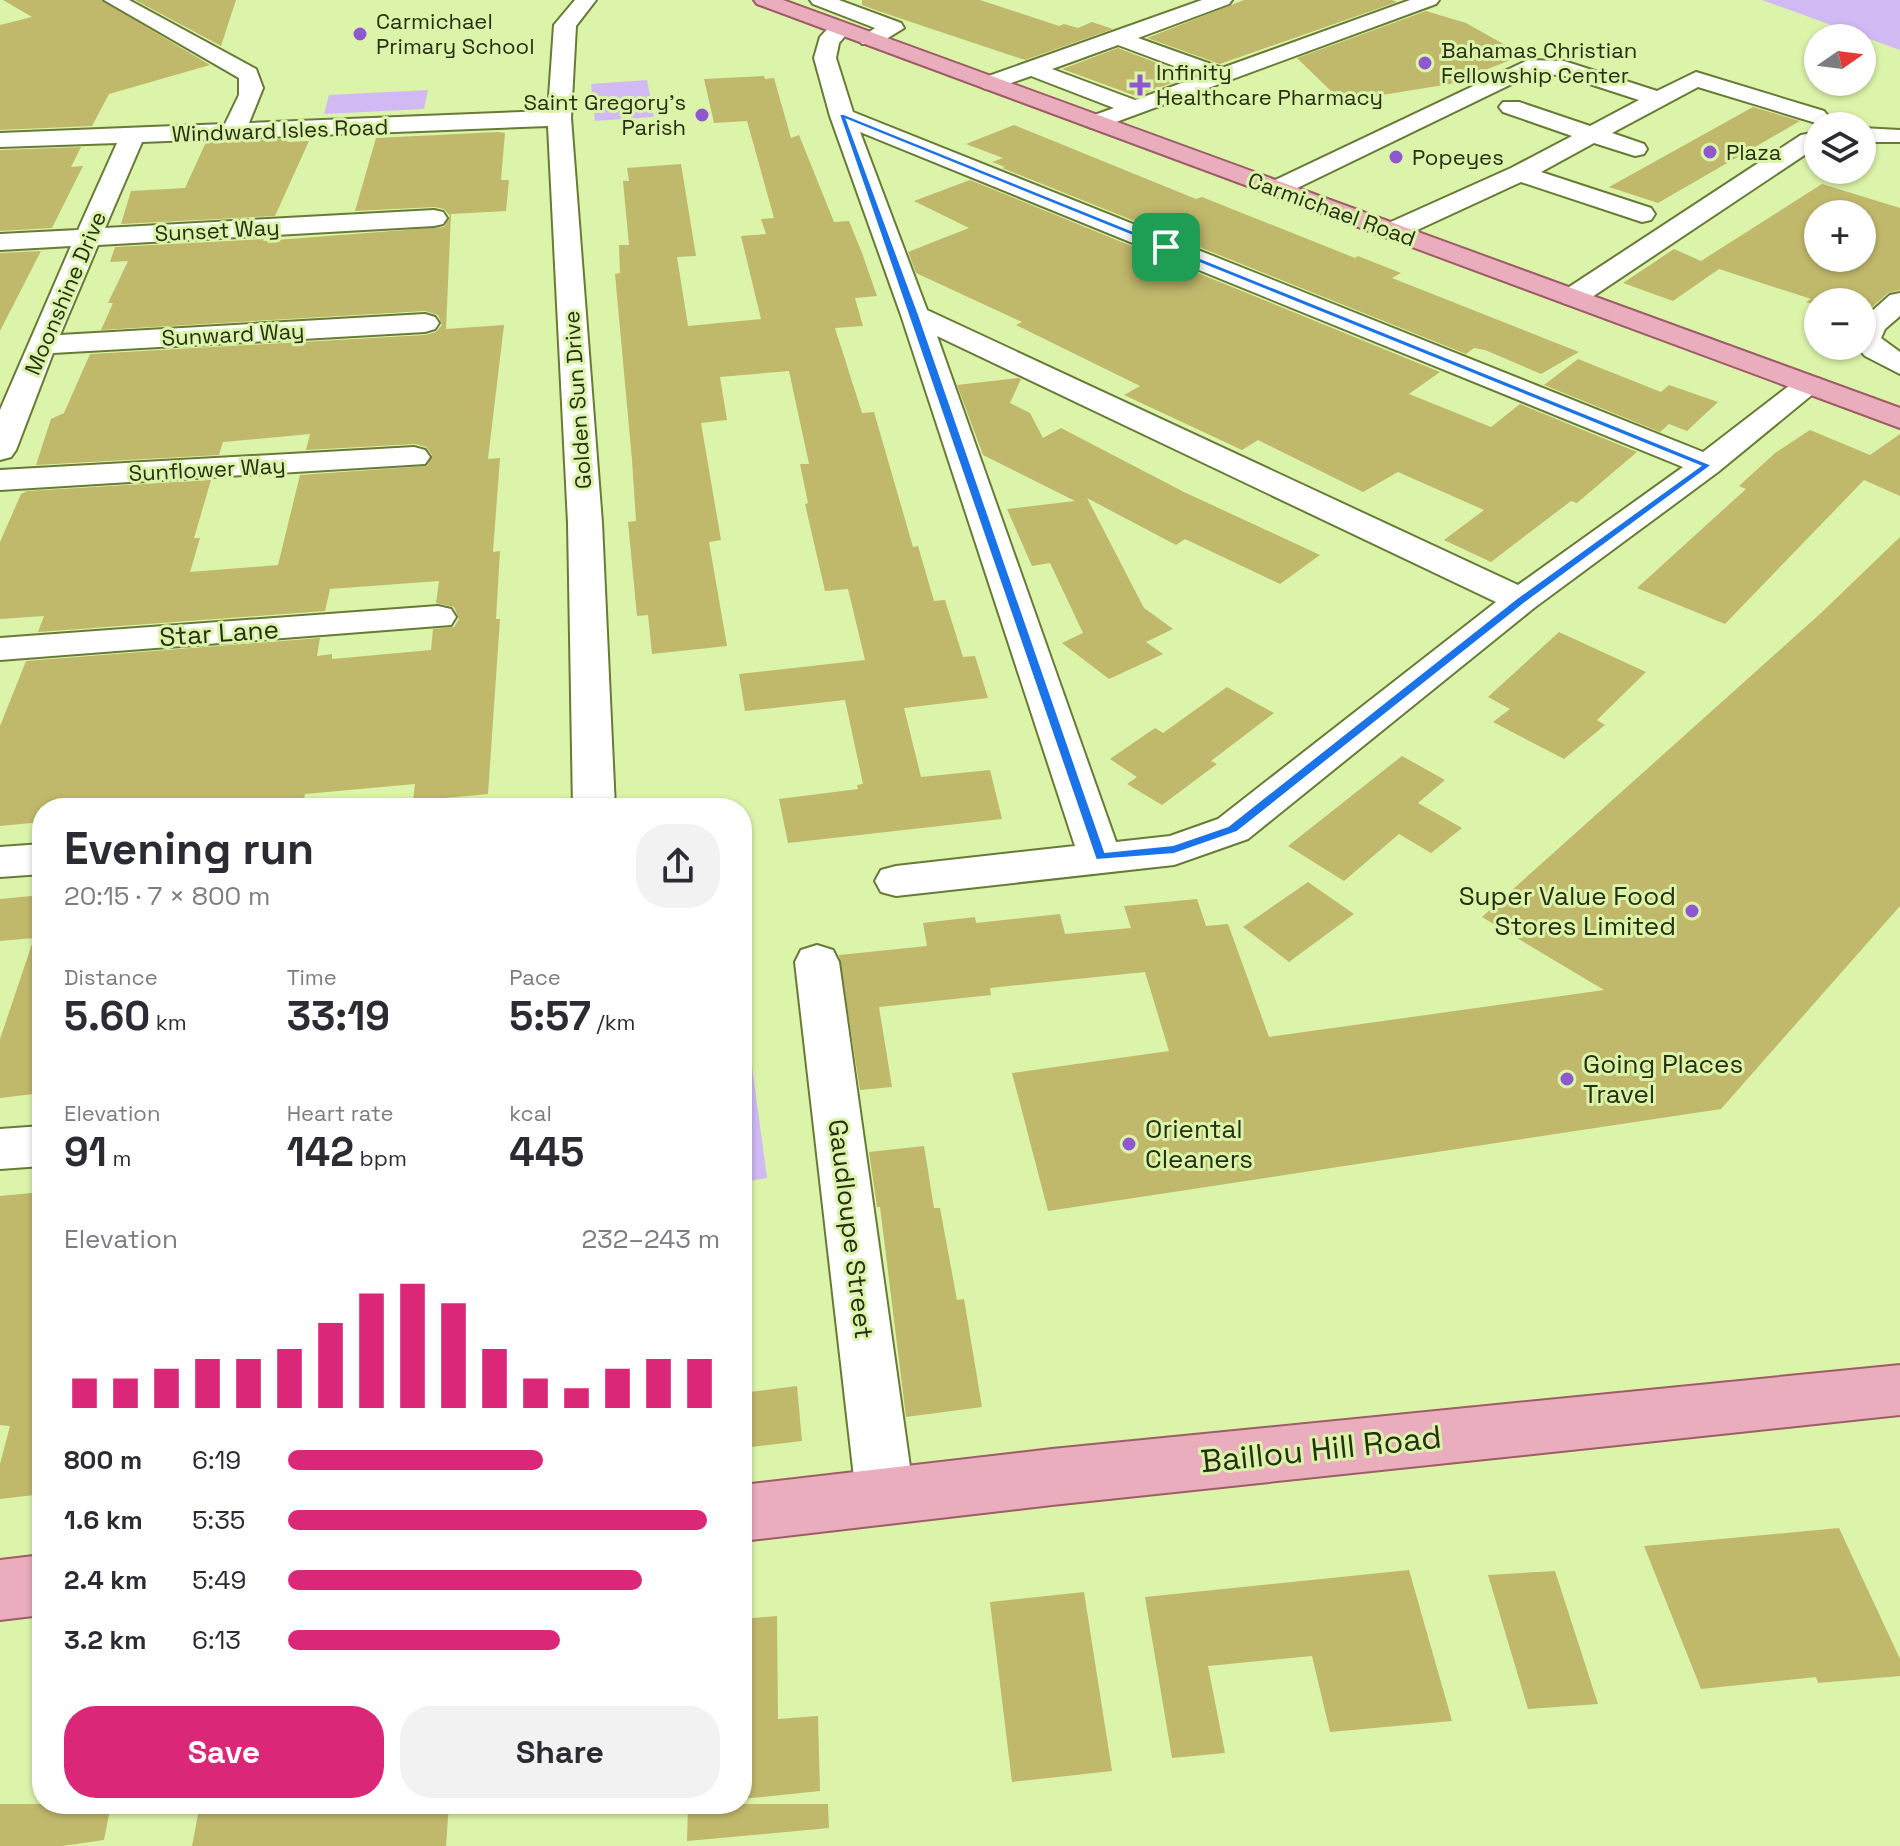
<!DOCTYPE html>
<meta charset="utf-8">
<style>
body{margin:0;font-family:"Space Grotesk",sans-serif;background:#f2f2f3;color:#2b2b33;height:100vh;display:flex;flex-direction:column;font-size:30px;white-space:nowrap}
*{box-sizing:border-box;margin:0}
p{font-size:26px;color:#7c7c81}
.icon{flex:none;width:44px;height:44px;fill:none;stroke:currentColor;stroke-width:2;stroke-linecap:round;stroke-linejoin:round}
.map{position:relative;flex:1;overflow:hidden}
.details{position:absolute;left:32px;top:798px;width:720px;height:1016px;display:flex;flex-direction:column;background:#fff;border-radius:32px;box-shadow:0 2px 6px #0004}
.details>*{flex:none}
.needle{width:52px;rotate:76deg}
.controls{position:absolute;left:1804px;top:24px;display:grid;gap:16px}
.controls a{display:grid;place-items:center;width:72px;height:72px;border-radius:50%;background:#fff;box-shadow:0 2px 6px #0004;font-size:40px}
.pin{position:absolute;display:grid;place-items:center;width:68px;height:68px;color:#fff;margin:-34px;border-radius:16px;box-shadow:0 4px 12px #0006}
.round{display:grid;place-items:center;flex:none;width:84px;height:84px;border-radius:32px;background:#f2f2f3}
.headline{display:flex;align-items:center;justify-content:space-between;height:136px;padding:0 32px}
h1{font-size:44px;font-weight:700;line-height:60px}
.stats{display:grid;grid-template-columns:repeat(3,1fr);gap:12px;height:136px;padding:8px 32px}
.stats div{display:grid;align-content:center}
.stats b{font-size:40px;font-weight:700}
.stats small{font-size:22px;font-weight:400}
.stats p{font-size:22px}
.chart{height:224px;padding:16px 32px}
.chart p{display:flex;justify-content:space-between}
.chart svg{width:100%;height:144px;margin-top:8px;stroke:#db2777;stroke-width:6}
.primary-button{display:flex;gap:16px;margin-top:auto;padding:16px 32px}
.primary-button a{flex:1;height:92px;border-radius:32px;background:#db2777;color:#fff;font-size:32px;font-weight:700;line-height:92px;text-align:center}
.primary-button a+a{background:#f2f2f3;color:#2b2b33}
ul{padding:0 32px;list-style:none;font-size:26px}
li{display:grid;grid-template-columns:128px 96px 1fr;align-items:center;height:60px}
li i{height:20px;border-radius:10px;background:#db2777}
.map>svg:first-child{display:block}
.green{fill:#d1baf4}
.building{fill:#c0b86b;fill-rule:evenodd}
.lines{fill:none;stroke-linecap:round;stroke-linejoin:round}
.minor-casing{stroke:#687b36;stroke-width:4}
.major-casing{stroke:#9c5d66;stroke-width:4}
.minor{fill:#fff;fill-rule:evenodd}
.major{fill:#eaadbe;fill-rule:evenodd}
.route{fill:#1a73e8;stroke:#fff;stroke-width:2;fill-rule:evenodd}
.poi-dot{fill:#9058d0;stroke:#dcf4aa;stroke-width:3}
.labels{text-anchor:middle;stroke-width:6;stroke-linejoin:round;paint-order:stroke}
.far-poi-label{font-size:22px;fill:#262f11;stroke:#dcf4aa;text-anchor:start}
.far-street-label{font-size:22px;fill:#262f11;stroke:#dcf4aa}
.street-label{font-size:26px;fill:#262f11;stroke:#dcf4aa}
.poi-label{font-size:26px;fill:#262f11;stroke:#dcf4aa;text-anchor:start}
.near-street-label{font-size:32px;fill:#262f11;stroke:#dcf4aa}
</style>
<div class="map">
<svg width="1900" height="1846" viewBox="0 0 1900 1846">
<rect width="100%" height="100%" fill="#dcf4aa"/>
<path class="green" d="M 1762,0 L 1900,0 L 1900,50 Z
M 647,80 L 654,117 L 595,121 L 591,84 Z
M 428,90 L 424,109 L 324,114 L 329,95 Z
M 746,1022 L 767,1178 L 742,1182 L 742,1023 Z"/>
<path class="building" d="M 3,0 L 101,0 L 210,65 L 109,94 L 92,126 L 0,130 L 0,25 L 32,17 Z
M 135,0 L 236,0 L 221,46 Z
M 862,0 L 980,0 L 1059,26 L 1064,24 L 1078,28 L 1092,22 L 1113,29 L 1025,60 L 875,10 L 862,5 Z
M 1244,0 L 1392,0 L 1397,2 L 1220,64 L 1147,38 Z
M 1426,11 L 1466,23 L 1523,55 L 1450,84 L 1351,100 L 1335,95 L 1297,58 Z
M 1118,48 L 1191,76 L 1136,96 L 1062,69 Z
M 764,76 L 765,79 L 774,78 L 791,138 L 799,135 L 834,222 L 849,221 L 862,253 L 877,296 L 855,298 L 863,326 L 835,328 L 862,413 L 874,412 L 913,547 L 918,546 L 934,601 L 945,600 L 963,657 L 975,656 L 988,698 L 904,708 L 921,777 L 990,770 L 1002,819 L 788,843 L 779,799 L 858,789 L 857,785 L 863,784 L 845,700 L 745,711 L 739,674 L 865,660 L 848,589 L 825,591 L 805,504 L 808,503 L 800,464 L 809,464 L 789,371 L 720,377 L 727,420 L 701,423 L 721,540 L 709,542 L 727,646 L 652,654 L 648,615 L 637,616 L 628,522 L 636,521 L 632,460 L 615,274 L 620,273 L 619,245 L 629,245 L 623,181 L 629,181 L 627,168 L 681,164 L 696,256 L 677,257 L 688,326 L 761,319 L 741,236 L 766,234 L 761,219 L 774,218 L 747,121 L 714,123 L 704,79 Z
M 1753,107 L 1800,121 L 1658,203 L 1609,187 Z
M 1014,125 L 1196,199 L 1202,197 L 1355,258 L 1358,256 L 1401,273 L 1392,278 L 1579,352 L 1541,374 L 1485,350 L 1474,348 L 1466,354 L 1002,168 L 1005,167 L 992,162 L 1003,158 L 966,144 Z
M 498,132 L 505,133 L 501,180 L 509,180 L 506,211 L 451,214 L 446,329 L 504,325 L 488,459 L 500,458 L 493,552 L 500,551 L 496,619 L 500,619 L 488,794 L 413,801 L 415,784 L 305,794 L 303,803 L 251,808 L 42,808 L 42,822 L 0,826 L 0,726 L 26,661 L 320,638 L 317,656 L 332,654 L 332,659 L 431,650 L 433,629 L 454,627 L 459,619 L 454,607 L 436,603 L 439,581 L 330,589 L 325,611 L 38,632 L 44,616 L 0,619 L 0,542 L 21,494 L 27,491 L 211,480 L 194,538 L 200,538 L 190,572 L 278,565 L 300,475 L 427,466 L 432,455 L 426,447 L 415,444 L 306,450 L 310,434 L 223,442 L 219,455 L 36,465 L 51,419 L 64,413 L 90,354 L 425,335 L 436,332 L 442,325 L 438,315 L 425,311 L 101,330 L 113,303 L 108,303 L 128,261 L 110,262 L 115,247 L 264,239 L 263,241 L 444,227 L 450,216 L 444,209 L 435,207 L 355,211 L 376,138 Z
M 288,139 L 287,142 L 309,141 L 275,216 L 121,224 L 131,191 L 185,188 L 206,142 Z
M 81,147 L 71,167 L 83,166 L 52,228 L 0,231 L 0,150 Z
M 970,180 L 1440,372 L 1409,394 L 1491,427 L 1520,404 L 1637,452 L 1577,503 L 1571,501 L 1491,562 L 1444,540 L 1484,510 L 1398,472 L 1363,492 L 1258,440 L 1242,450 L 1124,395 L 1140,386 L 1016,325 L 1022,322 L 916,273 L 908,252 L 969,228 L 914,201 Z
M 1822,184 L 1900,208 L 1900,290 L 1888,293 L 1862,316 L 1862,302 L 1818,302 L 1818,306 L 1806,302 L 1811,299 L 1719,269 L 1673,301 L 1623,283 L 1674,249 L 1701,261 ZM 1818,214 L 1862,214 L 1862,258 L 1818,258 Z
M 41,251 L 0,331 L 0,253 Z
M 1578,359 L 1661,392 L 1669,385 L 1718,402 L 1687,431 L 1669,424 L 1660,432 L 1544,385 Z
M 1018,378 L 1021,379 L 1010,403 L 1030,413 L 1043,438 L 1061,428 L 1184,492 L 1320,555 L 1280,584 L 1185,539 L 1176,545 L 1087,498 L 1144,608 L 1173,629 L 1146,642 L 1163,654 L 1109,679 L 1062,643 L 1083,633 L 1050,563 L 1032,566 L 1007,509 L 1075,501 L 983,455 L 957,385 Z
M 1810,430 L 1870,455 L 1900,434 L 1900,496 L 1864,480 L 1725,624 L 1637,588 L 1746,489 L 1739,486 L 1775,453 Z
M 1900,537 L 1900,906 L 1721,1109 L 1048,1211 L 1012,1073 L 1169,1051 L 1145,972 L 990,988 L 991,995 L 879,1007 L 892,1087 L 860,1090 L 839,955 L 927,946 L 923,923 L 975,917 L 976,923 L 1060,914 L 1065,934 L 1131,928 L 1124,906 L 1197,899 L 1206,926 L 1228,924 L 1269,1037 L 1604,990 L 1482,917 L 1821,613 Z
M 1559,632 L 1646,672 L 1597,720 L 1605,725 L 1564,759 L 1493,722 L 1510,709 L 1488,697 Z
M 1227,687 L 1274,713 L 1211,761 L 1217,764 L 1162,805 L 1127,784 L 1137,777 L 1110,759 L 1155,728 L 1163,733 Z
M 1402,756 L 1445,780 L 1418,803 L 1462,828 L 1431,853 L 1399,834 L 1344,881 L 1288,846 Z
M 1308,882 L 1354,914 L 1289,962 L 1243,927 Z
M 42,895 L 42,1093 L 0,1098 L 0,1039 L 34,938 L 0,941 L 0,899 Z
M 924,1146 L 934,1208 L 940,1208 L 957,1300 L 964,1299 L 982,1407 L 906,1417 L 880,1207 L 877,1207 L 869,1152 Z
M 42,1192 L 42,1494 L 0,1499 L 0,1464 L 10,1426 L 0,1425 L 0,1196 Z
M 797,1386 L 802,1441 L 742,1448 L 742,1393 Z
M 1839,1528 L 1900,1659 L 1900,1676 L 1818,1683 L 1816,1677 L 1701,1689 L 1644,1546 Z
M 1409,1570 L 1452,1721 L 1330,1732 L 1312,1656 L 1208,1666 L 1225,1753 L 1172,1758 L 1145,1597 Z
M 1555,1571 L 1598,1704 L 1528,1709 L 1488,1575 Z
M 1084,1592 L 1112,1771 L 1012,1782 L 990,1602 Z
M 777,1616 L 778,1719 L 818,1716 L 820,1791 L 742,1799 L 742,1619 Z
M 0,1804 L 111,1804 L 104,1840 L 62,1846 L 0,1846 Z
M 200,1804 L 449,1804 L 446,1846 L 192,1846 Z
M 688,1804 L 828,1804 L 829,1828 L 687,1841 Z"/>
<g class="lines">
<defs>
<path id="minor" d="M 104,0 L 129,0 L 256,69 L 263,88 L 249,123 L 548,111 L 554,25 L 575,0 L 596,0 L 576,26 L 571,118 L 602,523 L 615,808 L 573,808 L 568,523 L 548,126 L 142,142 L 105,228 L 434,210 L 443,212 L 447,218 L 443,224 L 434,226 L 98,245 L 60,335 L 425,314 L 435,317 L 439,323 L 435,329 L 425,332 L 53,353 L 16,450 L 11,457 L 0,460 L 0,410 L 71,246 L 0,250 L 0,234 L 78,230 L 117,143 L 0,147 L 0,133 L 225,124 L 239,95 L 239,78 Z
M 810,0 L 839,0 L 901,23 L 904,28 L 878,44 L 862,44 L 859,39 L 875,28 L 813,4 Z
M 1202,0 L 1232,0 L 1229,4 L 1138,38 L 1222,68 L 1410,0 L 1439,0 L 1436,4 L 1097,129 L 1089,127 L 1085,122 L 1089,117 L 1114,108 L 1031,76 L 991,90 L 983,88 L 980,83 L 983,78 ZM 1118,45 L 1201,76 L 1135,100 L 1052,69 Z
M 841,22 L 852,28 L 839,43 L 836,58 L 853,112 L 1703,452 L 1798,379 L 1809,376 L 1820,379 L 1824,385 L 1718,472 L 1534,608 L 1248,839 L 1174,865 L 896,896 L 881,892 L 875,881 L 881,870 L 896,866 L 1075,846 L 901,315 L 830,116 L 814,58 L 820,37 L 833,23 ZM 860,132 L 1683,467 L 1518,585 L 927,310 ZM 937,336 L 1496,602 L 1218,819 L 1170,836 L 1116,842 Z
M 1528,60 L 1564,61 L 1657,91 L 1696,72 L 1824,111 L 1828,116 L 1824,121 L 1816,123 L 1698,87 L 1612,133 L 1644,144 L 1647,149 L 1644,154 L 1635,156 L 1594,143 L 1541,172 L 1651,208 L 1655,214 L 1651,220 L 1642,222 L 1521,182 L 1402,237 L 1384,237 L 1380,231 L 1384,225 L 1511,168 L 1572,136 L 1503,112 L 1499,107 L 1503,102 L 1519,102 L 1590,126 L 1639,100 L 1562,75 L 1532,74 L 1287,193 L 1269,193 L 1265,188 L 1269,183 Z
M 1862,128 L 1900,130 L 1900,142 L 1862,142 Z
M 1818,132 L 1818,146 L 1583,303 L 1573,305 L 1563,303 L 1559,297 L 1563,291 L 1801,135 Z
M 1900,293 L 1900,316 L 1885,329 L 1881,338 L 1900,352 L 1900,374 L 1865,356 L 1856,346 L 1862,346 L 1863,319 L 1890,295 Z
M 414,447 L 425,450 L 430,457 L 425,464 L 0,490 L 0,470 Z
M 438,606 L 451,609 L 456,617 L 451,625 L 0,660 L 0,638 Z
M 42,844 L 42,874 L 0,877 L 0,847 Z
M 817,945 L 833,950 L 839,962 L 914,1495 L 906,1515 L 885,1523 L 864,1515 L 856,1495 L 795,962 L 801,950 Z
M 42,1126 L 42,1166 L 0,1169 L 0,1129 Z"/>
<path id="major" d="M 754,0 L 783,0 L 1900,408 L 1900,428 L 757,4 Z
M 1900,1365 L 1900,1415 L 1052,1505 L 742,1541 L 742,1485 L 1052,1449 Z
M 42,1555 L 42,1615 L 0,1620 L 0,1560 Z"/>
</defs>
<use href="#minor" class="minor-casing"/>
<use href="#major" class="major-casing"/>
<use href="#minor" class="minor"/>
<use href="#major" class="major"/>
</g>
<path class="route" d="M 839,114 L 844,114 L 1712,465 L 1525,603 L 1237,832 L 1174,854 L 1096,860 ZM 847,120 L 1700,466 L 1517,598 L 1228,826 L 1173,845 L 1105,852 L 919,315 Z"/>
<g class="poi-dot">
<circle cx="360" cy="34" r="8"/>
<circle cx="1425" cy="63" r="8"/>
<path d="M1136 73h8v8h8v8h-8v8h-8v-8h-8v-8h8z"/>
<circle cx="702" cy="115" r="8"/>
<circle cx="1710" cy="152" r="8"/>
<circle cx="1396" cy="157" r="8"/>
<circle cx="1692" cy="911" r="8"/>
<circle cx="1567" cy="1079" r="8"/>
<circle cx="1129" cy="1144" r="8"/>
</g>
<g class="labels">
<g class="far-poi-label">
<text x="376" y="29">Carmichael<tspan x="376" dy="25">Primary School</tspan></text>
<text x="1441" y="58">Bahamas Christian<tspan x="1441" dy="25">Fellowship Center</tspan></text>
<text x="1156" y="80">Infinity<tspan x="1156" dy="25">Healthcare Pharmacy</tspan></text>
<text x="686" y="110" text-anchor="end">Saint Gregory's<tspan x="686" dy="25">Parish</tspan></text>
<text x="1726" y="160">Plaza</text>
<text x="1412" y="165">Popeyes</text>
</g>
<g class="far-street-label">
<text transform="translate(280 130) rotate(-2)" y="8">Windward Isles Road</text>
<text transform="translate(1332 209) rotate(20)" y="8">Carmichael Road</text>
<text transform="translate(217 230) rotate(-3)" y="8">Sunset Way</text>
<text transform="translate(65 293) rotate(-67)" y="8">Moonshine Drive</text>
<text transform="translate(233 334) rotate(-3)" y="8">Sunward Way</text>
<text transform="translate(577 400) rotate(-94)" y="8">Golden Sun Drive</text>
<text transform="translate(207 469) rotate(-3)" y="8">Sunflower Way</text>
</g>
<g class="street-label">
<text transform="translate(219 633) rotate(-4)" y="9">Star Lane</text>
<text transform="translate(851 1229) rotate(83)" y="9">Gaudloupe Street</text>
</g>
<g class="poi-label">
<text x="1676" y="905" text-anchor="end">Super Value Food<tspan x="1676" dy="30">Stores Limited</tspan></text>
<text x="1583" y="1073">Going Places<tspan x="1583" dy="30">Travel</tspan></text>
<text x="1145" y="1138">Oriental<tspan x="1145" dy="30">Cleaners</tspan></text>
</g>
<g class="near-street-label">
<text transform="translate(1321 1449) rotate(-6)" y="11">Baillou Hill Road</text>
</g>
</g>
</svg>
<div class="controls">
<a><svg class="needle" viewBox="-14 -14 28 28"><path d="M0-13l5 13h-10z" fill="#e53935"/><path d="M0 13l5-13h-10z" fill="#7c7c81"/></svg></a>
<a><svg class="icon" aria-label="layers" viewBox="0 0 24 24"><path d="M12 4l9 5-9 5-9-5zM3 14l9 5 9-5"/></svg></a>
<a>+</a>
<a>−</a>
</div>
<div class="pin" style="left:1166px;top:247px;background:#1e9e55"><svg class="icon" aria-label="arrive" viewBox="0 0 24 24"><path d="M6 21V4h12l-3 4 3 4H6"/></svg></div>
<section class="details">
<div class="headline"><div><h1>Evening run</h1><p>20:15 · 7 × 800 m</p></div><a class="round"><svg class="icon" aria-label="share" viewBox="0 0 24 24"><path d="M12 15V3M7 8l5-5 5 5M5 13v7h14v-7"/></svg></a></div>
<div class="stats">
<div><p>Distance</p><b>5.60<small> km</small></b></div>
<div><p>Time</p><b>33:19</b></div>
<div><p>Pace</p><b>5:57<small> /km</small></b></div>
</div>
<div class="stats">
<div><p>Elevation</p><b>91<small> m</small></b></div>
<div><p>Heart rate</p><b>142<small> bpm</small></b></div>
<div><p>kcal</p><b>445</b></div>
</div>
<div class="chart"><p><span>Elevation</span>232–243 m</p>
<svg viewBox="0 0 160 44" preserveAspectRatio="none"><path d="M5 44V35M15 44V35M25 44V32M35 44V29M45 44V29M55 44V26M65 44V18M75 44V9M85 44V6M95 44V12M105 44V26M115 44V35M125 44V38M135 44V32M145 44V29M155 44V29"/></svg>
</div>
<ul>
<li><b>800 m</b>6:19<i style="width:59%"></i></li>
<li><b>1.6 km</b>5:35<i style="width:97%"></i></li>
<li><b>2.4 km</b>5:49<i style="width:82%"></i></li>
<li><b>3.2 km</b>6:13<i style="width:63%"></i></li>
</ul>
<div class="primary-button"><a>Save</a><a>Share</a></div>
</section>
</div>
